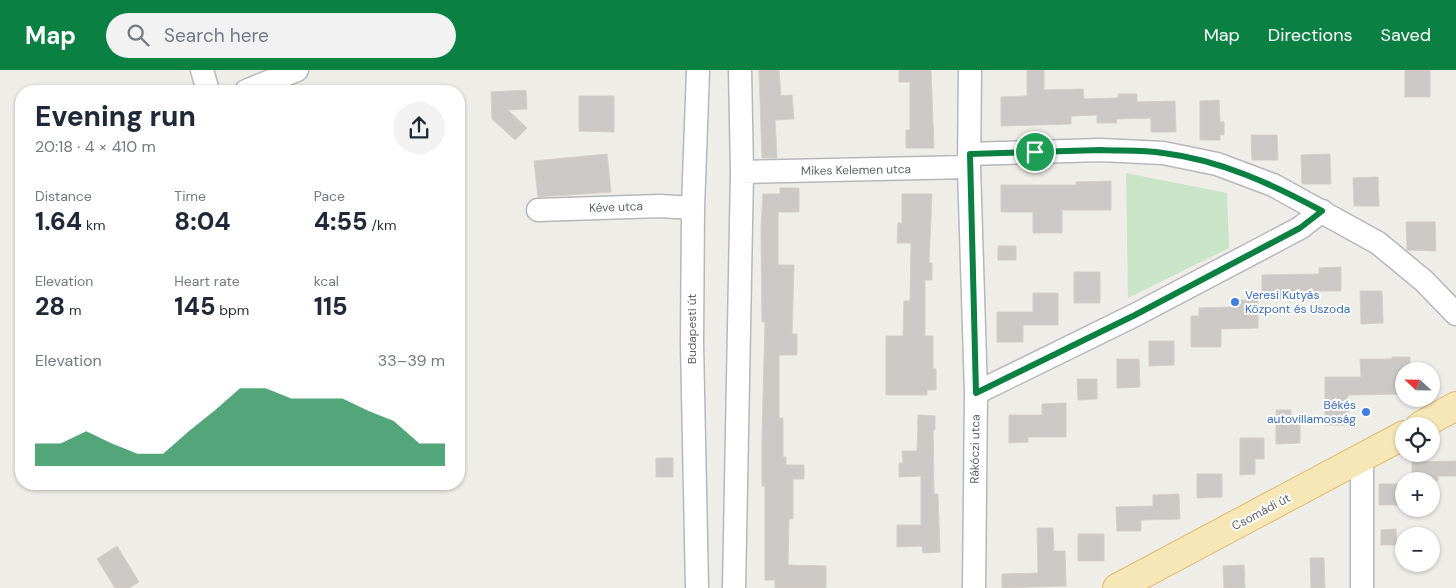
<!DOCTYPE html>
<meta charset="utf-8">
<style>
body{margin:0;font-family:"DM Sans",sans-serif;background:#f2f2f3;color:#1f2937;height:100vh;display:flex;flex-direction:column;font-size:19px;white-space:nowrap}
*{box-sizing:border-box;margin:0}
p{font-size:16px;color:#747a83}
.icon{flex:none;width:28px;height:28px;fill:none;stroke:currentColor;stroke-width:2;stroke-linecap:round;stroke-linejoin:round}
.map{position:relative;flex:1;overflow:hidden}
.panel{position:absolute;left:15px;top:15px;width:450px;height:405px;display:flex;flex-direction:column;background:#fff;border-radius:20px;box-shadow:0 1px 4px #0004}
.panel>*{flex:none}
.needle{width:32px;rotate:292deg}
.buttons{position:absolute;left:1395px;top:292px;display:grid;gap:10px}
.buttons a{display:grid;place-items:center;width:45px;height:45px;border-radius:50%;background:#fff;box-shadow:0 1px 4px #0004;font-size:25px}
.pin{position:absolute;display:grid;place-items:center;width:42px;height:42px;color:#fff;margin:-21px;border:2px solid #fff;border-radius:50%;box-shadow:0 1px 5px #0007}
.round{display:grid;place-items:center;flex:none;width:52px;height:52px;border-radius:26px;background:#f2f2f3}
.overview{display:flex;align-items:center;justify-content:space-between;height:85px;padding:0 20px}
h1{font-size:28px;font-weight:800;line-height:38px}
.figures{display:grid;grid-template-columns:repeat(3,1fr);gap:8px;height:85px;padding:5px 20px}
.figures div{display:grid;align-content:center}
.figures b{font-size:25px;font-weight:800}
.figures small{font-size:14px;font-weight:400}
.figures p{font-size:14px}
.chart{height:140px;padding:10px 20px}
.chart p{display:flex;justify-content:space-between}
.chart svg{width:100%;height:90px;margin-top:5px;fill:#0b8043;opacity:.7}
header{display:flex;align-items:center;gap:30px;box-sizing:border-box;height:70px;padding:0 25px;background:#0b8043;color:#fff}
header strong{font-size:24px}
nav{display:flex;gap:28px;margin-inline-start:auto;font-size:18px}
.search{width:350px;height:45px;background:#f2f2f3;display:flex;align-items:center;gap:12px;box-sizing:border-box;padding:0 18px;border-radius:28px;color:#747a83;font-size:19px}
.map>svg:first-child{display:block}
.green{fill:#cae4c8}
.building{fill:#cbc8c5;stroke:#d4cfc7}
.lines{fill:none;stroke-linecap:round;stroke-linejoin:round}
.minor-casing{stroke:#b5b8bb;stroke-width:25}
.major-casing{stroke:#e1ba6f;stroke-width:30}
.minor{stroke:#fff;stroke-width:22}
.major{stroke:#f6e7b7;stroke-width:28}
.route-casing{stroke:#fff;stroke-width:10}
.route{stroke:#0b8043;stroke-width:6}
.shop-dot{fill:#3f7fe0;stroke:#fff;stroke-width:2}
.labels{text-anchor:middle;stroke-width:4;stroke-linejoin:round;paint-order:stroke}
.street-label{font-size:12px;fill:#5f6366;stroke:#fff}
.shop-label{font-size:12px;fill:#366cbe;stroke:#fff;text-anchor:start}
</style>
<header>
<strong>Map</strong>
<div class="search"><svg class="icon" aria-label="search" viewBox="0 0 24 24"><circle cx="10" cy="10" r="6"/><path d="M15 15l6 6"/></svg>Search here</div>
<nav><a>Map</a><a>Directions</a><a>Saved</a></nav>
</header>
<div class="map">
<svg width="1456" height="518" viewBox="0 0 1456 518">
<rect width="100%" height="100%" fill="#efede8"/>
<path class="green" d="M 1126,103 L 1227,123 L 1229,178 L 1128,228 Z"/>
<path class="building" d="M 759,0 L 779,0 L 781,26 L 792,25 L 794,49 L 775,50 L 777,88 L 762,88 Z
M 899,0 L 931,0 L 934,78 L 906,78 L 906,60 L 910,60 L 910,12 L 899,12 Z
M 1027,0 L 1044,0 L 1044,20 L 1083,19 L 1084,29 L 1118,28 L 1118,24 L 1137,24 L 1137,32 L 1175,31 L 1176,62 L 1151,62 L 1151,48 L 1116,49 L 1117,53 L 1097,53 L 1097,45 L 1071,46 L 1071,54 L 1001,56 L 1001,27 L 1027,26 Z
M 1405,0 L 1430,0 L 1430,27 L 1405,27 Z
M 526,20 L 527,39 L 508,40 L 527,58 L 515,70 L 492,49 L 491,22 Z
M 579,26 L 614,26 L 614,62 L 579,61 Z
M 1219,30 L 1220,52 L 1224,52 L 1224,65 L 1220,65 L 1220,70 L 1200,70 L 1200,31 Z
M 1251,65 L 1277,65 L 1278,90 L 1252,90 Z
M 607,84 L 611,122 L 538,127 L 534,91 Z
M 1330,84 L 1331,114 L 1302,114 L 1301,85 Z
M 1378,107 L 1379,136 L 1354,136 L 1353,108 Z
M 1111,111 L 1111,140 L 1062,140 L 1062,163 L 1033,163 L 1033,142 L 1001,142 L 1001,115 L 1076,115 L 1076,112 Z
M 780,118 L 799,118 L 799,142 L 778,142 L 778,195 L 794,195 L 792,264 L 797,264 L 797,285 L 779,285 L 779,348 L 783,348 L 783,387 L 786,387 L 786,395 L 804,395 L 804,409 L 793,409 L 793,449 L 789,449 L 788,495 L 826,496 L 826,518 L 775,518 L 775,510 L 765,510 L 765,416 L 762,416 L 762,365 L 765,252 L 762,252 L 761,157 L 763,124 L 780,124 Z
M 902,124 L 932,124 L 929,193 L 932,193 L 932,210 L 925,210 L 925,266 L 933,266 L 933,299 L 936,299 L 936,320 L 927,320 L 927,325 L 886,325 L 886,266 L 903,266 L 904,231 L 910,231 L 911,173 L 897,173 L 898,153 L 902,153 Z
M 1406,152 L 1435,152 L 1436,181 L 1407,180 Z
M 998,176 L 1016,176 L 1016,190 L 998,190 Z
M 1341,197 L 1341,221 L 1300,221 L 1300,229 L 1262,230 L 1262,205 L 1319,204 L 1319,198 Z
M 1074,202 L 1100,202 L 1100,233 L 1074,233 Z
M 1360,221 L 1382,221 L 1383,253 L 1361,254 Z
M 1033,223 L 1058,223 L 1058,255 L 1023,255 L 1023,272 L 997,272 L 997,242 L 1033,242 Z
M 1234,230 L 1258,230 L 1258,258 L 1221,259 L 1221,277 L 1191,277 L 1191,246 L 1199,246 L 1199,238 L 1234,237 Z
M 1149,271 L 1174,271 L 1174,295 L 1149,296 Z
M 1392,287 L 1410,287 L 1410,301 L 1404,301 L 1404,324 L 1348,325 L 1349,355 L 1325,355 L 1325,307 L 1361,307 L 1360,289 L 1392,289 Z
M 1117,289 L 1139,289 L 1140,317 L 1117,318 Z
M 1077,309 L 1097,309 L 1097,329 L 1078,330 Z
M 1066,333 L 1066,367 L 1028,367 L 1028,372 L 1009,373 L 1009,345 L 1042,345 L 1042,334 Z
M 1276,340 L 1291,340 L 1291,353 L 1300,353 L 1300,373 L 1276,374 Z
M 918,345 L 935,346 L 935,360 L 933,360 L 934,424 L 938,424 L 940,482 L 923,483 L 922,476 L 897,477 L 897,455 L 921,455 L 921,406 L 899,407 L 899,393 L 903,393 L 902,381 L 917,381 Z
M 1240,368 L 1264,368 L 1264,389 L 1255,389 L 1255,404 L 1240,405 Z
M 656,388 L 673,388 L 673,407 L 656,407 Z
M 1456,391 L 1456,406 L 1438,406 L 1438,411 L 1412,411 L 1412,392 Z
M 1197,404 L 1222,404 L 1222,427 L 1197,428 Z
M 1379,414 L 1401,414 L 1402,435 L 1379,435 Z
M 1179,424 L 1180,449 L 1141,450 L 1141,461 L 1117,461 L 1116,437 L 1153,436 L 1153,425 Z
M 1037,458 L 1053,458 L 1054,481 L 1065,481 L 1066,516 L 1002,518 L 1002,504 L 1038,503 Z
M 1396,459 L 1397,475 L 1381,475 L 1381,460 Z
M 1078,464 L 1104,464 L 1104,491 L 1078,491 Z
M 117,476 L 139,512 L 129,518 L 115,518 L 97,489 Z
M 1310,488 L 1324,488 L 1325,518 L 1311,518 Z
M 1244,495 L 1245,518 L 1224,518 L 1223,496 Z"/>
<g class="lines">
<defs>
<path id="minor" d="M 202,0 L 208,21
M 970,0 L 969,97 L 976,323 L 974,518
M 246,21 L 297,0
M 969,84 L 1101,80 L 1163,83 L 1217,94 L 1273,115 L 1378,173 L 1424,211 L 1456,244
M 742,102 L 969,97
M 538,140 L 660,136 L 693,138
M 976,323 L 1135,245 L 1300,158 L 1322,141
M 697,518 L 692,273 L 693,138 L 698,0
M 734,518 L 742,102 L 740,0
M 1362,518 L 1362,388"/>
<path id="major" d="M 1420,356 L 1456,336
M 1117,518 L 1404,365"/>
</defs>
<use href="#minor" class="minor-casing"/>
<use href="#major" class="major-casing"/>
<use href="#minor" class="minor"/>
<use href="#major" class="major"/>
</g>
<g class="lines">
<defs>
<path id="route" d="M 1101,80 C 1122,81 1143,80 1163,83 C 1220,90 1272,114 1322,141 L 1300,158 L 1135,245 L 976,323 L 970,84 Z"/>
</defs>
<use href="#route" class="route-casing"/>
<use href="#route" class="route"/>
</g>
<g class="shop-dot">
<circle cx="1235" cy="232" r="5"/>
<circle cx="1366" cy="342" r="5"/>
</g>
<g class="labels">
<g class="street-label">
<text transform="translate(856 100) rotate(-1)" y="4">Mikes Kelemen utca</text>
<text transform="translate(616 137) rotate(-2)" y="4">Kéve utca</text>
<text transform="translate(692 259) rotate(-90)" y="4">Budapesti út</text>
<text transform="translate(975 379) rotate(-89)" y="4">Rákóczi utca</text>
<text transform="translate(1261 442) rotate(-28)" y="4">Csomádi út</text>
</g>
<g class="shop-label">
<text x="1245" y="229">Veresi Kutyás<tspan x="1245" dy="14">Központ és Uszoda</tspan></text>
<text x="1356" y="339" text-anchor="end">Békés<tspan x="1356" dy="14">autovillamosság</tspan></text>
</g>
</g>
</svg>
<div class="buttons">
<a><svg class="needle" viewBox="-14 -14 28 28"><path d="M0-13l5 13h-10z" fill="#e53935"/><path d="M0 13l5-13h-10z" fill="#747a83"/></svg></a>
<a><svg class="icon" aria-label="locate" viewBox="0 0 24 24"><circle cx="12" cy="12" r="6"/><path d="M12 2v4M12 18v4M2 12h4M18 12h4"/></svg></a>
<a>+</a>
<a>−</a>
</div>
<div class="pin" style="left:1035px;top:82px;background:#1e9e55"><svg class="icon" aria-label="arrive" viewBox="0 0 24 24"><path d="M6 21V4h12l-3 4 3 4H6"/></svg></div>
<section class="panel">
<div class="overview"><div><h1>Evening run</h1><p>20:18 · 4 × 410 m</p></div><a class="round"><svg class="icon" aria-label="share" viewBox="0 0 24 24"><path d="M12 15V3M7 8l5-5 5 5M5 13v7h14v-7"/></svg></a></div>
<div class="figures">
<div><p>Distance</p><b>1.64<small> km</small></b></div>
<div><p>Time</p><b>8:04</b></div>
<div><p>Pace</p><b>4:55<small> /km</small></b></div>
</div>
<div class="figures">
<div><p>Elevation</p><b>28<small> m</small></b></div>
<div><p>Heart rate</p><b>145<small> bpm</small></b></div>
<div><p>kcal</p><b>115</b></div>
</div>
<div class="chart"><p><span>Elevation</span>33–39 m</p>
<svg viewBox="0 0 160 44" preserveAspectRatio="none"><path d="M0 44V33L10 33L20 27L30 33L40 38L50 38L60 27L70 17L80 6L90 6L100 11L110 11L120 11L130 17L140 22L150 33L160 33V44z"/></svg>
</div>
</section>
</div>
